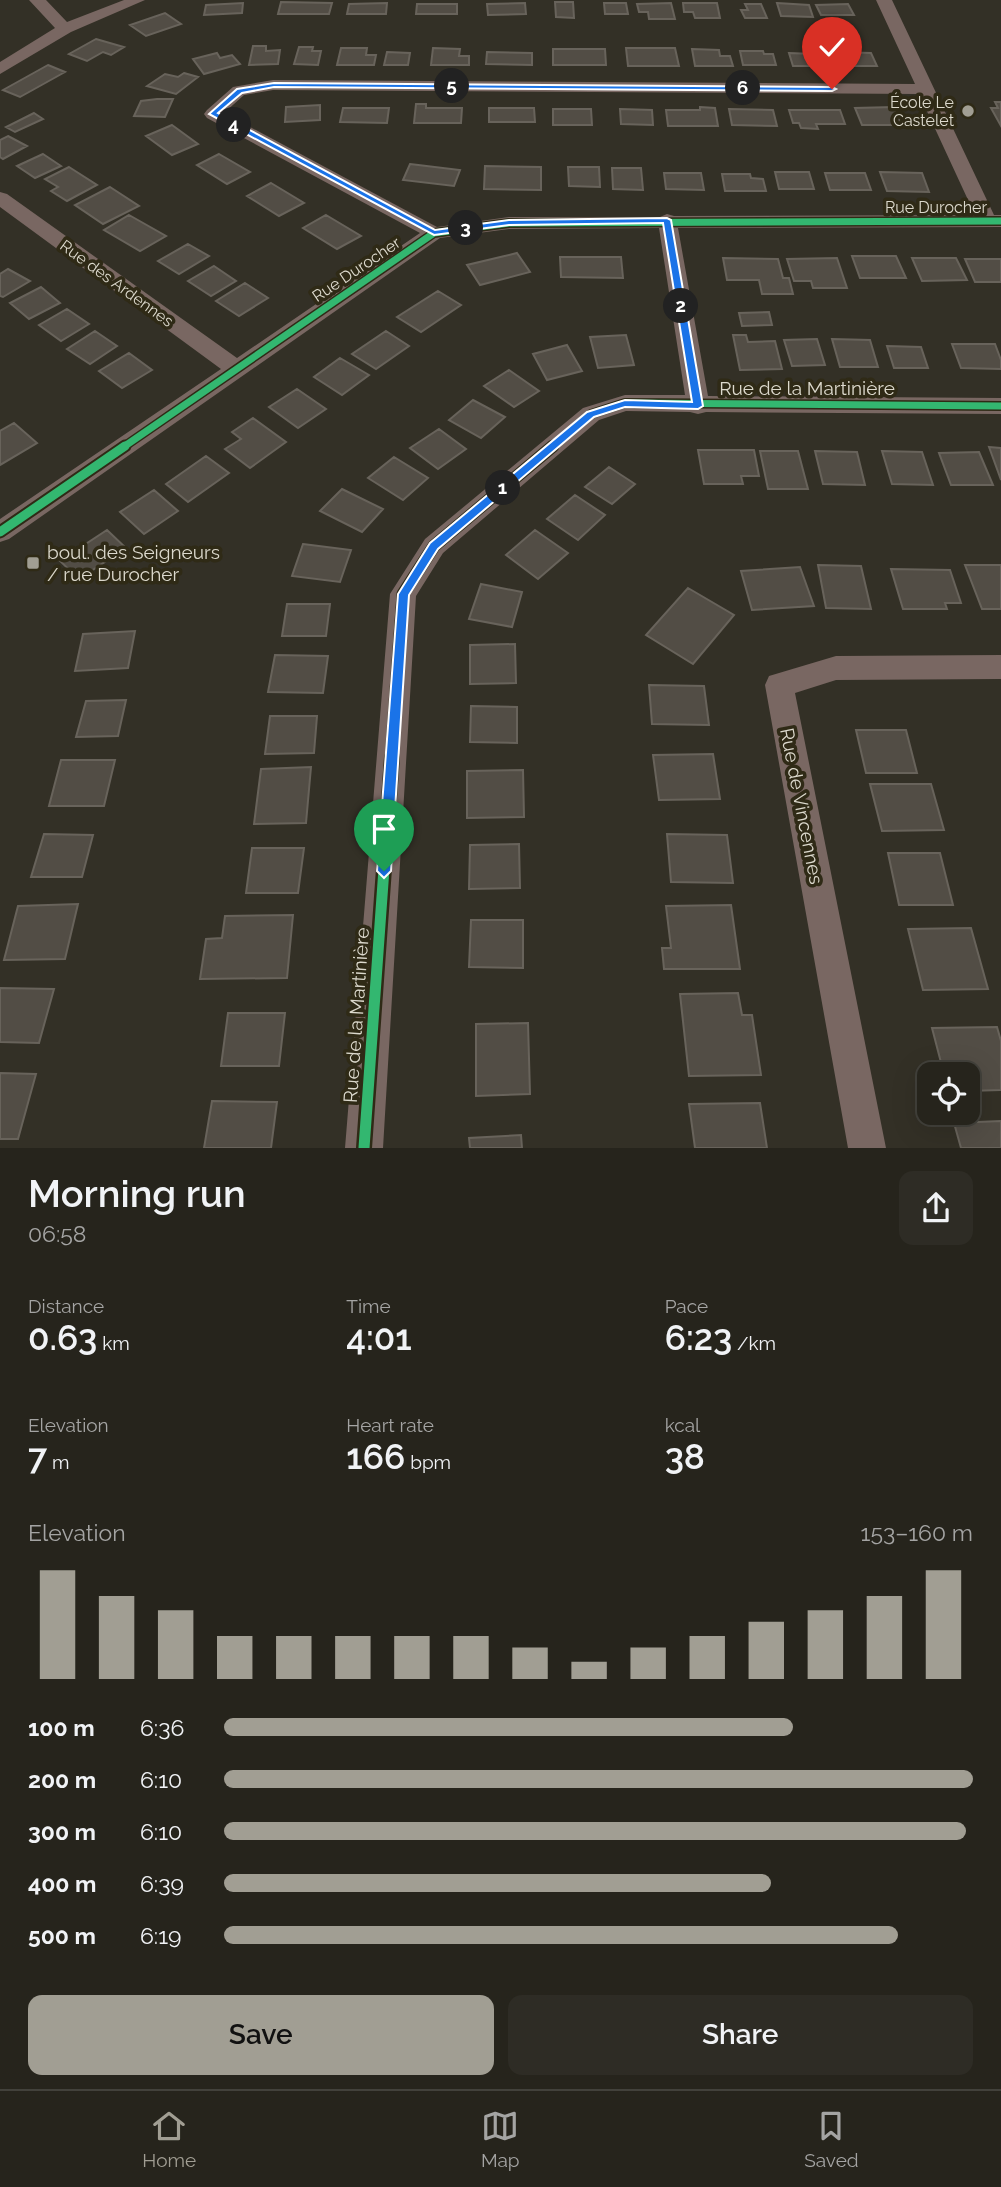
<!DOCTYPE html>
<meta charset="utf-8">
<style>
body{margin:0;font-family:Raleway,sans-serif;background:#2e2c25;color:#f1f3f6;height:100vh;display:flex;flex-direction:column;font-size:26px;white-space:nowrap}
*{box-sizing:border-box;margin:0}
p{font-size:23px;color:#a4a4a3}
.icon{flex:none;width:38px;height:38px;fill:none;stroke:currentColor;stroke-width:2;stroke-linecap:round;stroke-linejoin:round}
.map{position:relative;height:1148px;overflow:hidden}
.sheet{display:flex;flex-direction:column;background:#26241c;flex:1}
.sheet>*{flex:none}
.buttons{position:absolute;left:917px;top:1062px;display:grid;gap:14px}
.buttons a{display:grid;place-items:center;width:63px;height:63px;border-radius:14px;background:#26241c;box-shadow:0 7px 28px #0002,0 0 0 2px #42413b;font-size:35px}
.pin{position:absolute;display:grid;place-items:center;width:60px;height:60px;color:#fff;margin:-72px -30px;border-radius:50% 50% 50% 0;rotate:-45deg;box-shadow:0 0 7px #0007}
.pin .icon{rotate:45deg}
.km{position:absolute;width:35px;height:35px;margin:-18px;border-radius:50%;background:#222;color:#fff;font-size:19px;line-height:35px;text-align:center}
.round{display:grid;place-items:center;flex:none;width:74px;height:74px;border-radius:14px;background:#2e2c25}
.overview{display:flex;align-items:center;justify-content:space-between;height:119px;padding:0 28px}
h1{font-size:38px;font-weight:600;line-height:52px}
.stats{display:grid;grid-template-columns:repeat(3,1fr);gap:10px;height:119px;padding:7px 28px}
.stats div{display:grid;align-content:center}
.stats b{font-size:35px;font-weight:600}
.stats small{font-size:19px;font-weight:400}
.stats p{font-size:19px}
.chart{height:196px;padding:14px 28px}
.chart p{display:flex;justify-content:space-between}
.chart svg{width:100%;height:126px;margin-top:7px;stroke:#a19e93;stroke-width:6}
.cta{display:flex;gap:14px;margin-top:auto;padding:14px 28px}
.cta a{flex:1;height:80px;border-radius:14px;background:#a19e93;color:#111;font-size:28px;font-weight:600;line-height:80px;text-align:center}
.cta a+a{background:#2e2c25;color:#f1f3f6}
ul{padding:0 28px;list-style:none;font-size:23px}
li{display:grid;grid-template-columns:112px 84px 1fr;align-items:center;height:52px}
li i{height:18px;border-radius:9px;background:#a19e93}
.tabs{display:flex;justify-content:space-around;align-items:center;height:98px;border-top:2px solid #42413b;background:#26241c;font-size:19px;color:#a4a4a3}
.tabs a{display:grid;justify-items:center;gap:4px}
.tabs .on{color:#a19e93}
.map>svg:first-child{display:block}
.building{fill:#524d45;stroke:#68635b;stroke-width:2}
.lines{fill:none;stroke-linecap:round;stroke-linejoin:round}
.street{fill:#796762;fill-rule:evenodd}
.cycleway-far2-casing{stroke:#2f2a16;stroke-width:10}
.cycleway-far1-casing{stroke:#2f2a16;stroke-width:13}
.cycleway-casing{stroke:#2f2a16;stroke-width:16}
.cycleway-far2{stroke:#33b770;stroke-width:7}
.cycleway-far1{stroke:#33b770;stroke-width:9}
.cycleway{stroke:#33b770;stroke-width:11}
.route{fill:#1a73e8;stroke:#fff;stroke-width:2}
.poi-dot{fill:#a19e93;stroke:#2f2a16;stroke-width:2.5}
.labels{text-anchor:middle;stroke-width:7;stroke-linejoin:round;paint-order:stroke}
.far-poi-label{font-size:16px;fill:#dcd9cd;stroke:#2f2a16;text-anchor:end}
.far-street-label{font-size:16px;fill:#dcd9cd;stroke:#2f2a16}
.street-label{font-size:19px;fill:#dcd9cd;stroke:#2f2a16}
.poi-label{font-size:19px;fill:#dcd9cd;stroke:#2f2a16;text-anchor:start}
</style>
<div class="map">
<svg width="1001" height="1148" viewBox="0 0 1001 1148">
<rect width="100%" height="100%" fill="#333026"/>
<path class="building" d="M 281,2 L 332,3 L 329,14 L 278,14 Z
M 555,2 L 573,2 L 574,18 L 556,17 Z
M 243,3 L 242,13 L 204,15 L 206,5 Z
M 387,3 L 386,14 L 347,14 L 349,4 Z
M 525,3 L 526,14 L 488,15 L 487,4 Z
M 604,3 L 626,3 L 628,14 L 605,14 Z
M 671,3 L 675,19 L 649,19 L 648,12 L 639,12 L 637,4 Z
M 683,3 L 717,3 L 720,18 L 695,18 L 693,12 L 684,12 Z
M 777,3 L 809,5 L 813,17 L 781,16 Z
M 417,4 L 457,4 L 457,14 L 416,14 Z
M 745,4 L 761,4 L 767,18 L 745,18 L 741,10 L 748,10 Z
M 848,4 L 854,15 L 821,15 L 816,5 Z
M 165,13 L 181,24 L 146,36 L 130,25 Z
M 96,39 L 124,47 L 111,55 L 103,52 L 87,61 L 69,54 Z
M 253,46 L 266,46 L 266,51 L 280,50 L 278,64 L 249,65 Z
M 299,47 L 313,47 L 312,51 L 321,51 L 318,65 L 294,64 Z
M 341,48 L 367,48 L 366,55 L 376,55 L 374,65 L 337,65 Z
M 433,48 L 460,49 L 459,56 L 469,56 L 469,65 L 431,65 Z
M 626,48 L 675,48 L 679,66 L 628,66 Z
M 553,49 L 605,49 L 606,65 L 553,65 Z
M 692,49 L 719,50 L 720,56 L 730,56 L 733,66 L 695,66 Z
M 740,51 L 763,51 L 764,54 L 773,54 L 776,65 L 743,65 Z
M 387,52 L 410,53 L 408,65 L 384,65 Z
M 487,52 L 532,53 L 532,65 L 486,64 Z
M 834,52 L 871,53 L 877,66 L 839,66 Z
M 217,53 L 220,58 L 232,55 L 240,64 L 204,74 L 193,59 Z
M 789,53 L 813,54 L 816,66 L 793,66 Z
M 48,65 L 65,72 L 20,97 L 3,90 Z
M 184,73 L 198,77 L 176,94 L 147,86 L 165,74 L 178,77 Z
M 157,99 L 173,99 L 165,117 L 134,116 L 141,101 Z
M 995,102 L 1001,102 L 1001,126 L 991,108 L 998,108 Z
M 416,104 L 426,104 L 426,108 L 462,108 L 461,123 L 414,123 Z
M 320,105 L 320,120 L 285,122 L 286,107 Z
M 700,107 L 715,108 L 718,126 L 668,126 L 666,110 L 700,110 Z
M 894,107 L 902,125 L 862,125 L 855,108 Z
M 343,108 L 389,108 L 387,123 L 340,122 Z
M 489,108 L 534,108 L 535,122 L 489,122 Z
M 553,109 L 591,109 L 592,125 L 553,125 Z
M 620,109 L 652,110 L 653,125 L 621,124 Z
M 729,109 L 773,110 L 777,126 L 732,125 Z
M 789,110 L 840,110 L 845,124 L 816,124 L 818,129 L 801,128 L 799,123 L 793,123 Z
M 34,113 L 43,119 L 15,132 L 6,127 Z
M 172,125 L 198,144 L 172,155 L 146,136 Z
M 8,136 L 27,146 L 3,159 L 0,157 L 0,140 Z
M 43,154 L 61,166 L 35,178 L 17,166 Z
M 219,154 L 250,172 L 227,184 L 197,165 Z
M 410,164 L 460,170 L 454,186 L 403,180 Z
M 485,166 L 541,167 L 541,190 L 484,189 Z
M 69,167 L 97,185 L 67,201 L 51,191 L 58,187 L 45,179 Z
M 568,167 L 599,167 L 600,187 L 569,186 Z
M 612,168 L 641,168 L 643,190 L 613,189 Z
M 775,172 L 809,172 L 814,189 L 779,189 Z
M 880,172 L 922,173 L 929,192 L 887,191 Z
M 664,173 L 701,173 L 704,190 L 666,189 Z
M 825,173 L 865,173 L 871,190 L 830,190 Z
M 722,174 L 750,174 L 751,178 L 763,179 L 766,191 L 725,191 Z
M 271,183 L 304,203 L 279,216 L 247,196 Z
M 110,187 L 139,206 L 103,224 L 75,205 Z
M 129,215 L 166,236 L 140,251 L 104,230 Z
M 326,215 L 361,236 L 337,249 L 303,228 Z
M 188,244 L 209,256 L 179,274 L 158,261 Z
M 517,253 L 530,272 L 480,285 L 467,265 Z
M 852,256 L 896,256 L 906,278 L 860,278 Z
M 560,257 L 621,257 L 623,278 L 561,277 Z
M 723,258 L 778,259 L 783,278 L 789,278 L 793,294 L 762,294 L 759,280 L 727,280 Z
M 837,258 L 847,288 L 813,288 L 811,281 L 794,281 L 787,259 Z
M 912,258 L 956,258 L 967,280 L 922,281 Z
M 965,259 L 1001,259 L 1001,282 L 975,282 Z
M 214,266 L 236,281 L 211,296 L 188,281 Z
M 8,269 L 30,281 L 3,297 L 0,296 L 0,274 Z
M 245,283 L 268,298 L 239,316 L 216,301 Z
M 41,287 L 60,303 L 29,319 L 10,303 Z
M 438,291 L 461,305 L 421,332 L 397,317 Z
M 67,309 L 89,324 L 61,341 L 39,325 Z
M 769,312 L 772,325 L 742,326 L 739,313 Z
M 95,331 L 117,346 L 90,364 L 67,349 Z
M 386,331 L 409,346 L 376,369 L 352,354 Z
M 626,335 L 634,365 L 598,368 L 590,337 Z
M 733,335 L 746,335 L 748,342 L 775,341 L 782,369 L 740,370 Z
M 817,339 L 825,365 L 792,366 L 784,340 Z
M 832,339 L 870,340 L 878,367 L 840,367 Z
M 952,344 L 995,344 L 1001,360 L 1001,369 L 961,368 Z
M 567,345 L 582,371 L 547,380 L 533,354 Z
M 887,346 L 921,347 L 928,368 L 894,368 Z
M 129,353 L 152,370 L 122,388 L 99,371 Z
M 340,358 L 369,375 L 342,395 L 314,377 Z
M 509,370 L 539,391 L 514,407 L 484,386 Z
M 297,389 L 326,409 L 298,428 L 269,407 Z
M 473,400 L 505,417 L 481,438 L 449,420 Z
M 253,418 L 286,442 L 250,468 L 225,449 L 241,439 L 232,432 Z
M 14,423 L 37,443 L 0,465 L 0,431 Z
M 439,429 L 466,449 L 438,469 L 410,448 Z
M 989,447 L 1001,448 L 1001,480 Z
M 698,450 L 754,450 L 759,476 L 741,476 L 743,484 L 704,484 Z
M 760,451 L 798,451 L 808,489 L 768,489 Z
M 815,451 L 857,452 L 865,485 L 823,484 Z
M 882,451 L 922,452 L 933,485 L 892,484 Z
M 979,452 L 993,485 L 951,485 L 939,453 Z
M 206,456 L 229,473 L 188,502 L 166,484 Z
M 394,457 L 428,478 L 403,500 L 368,478 Z
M 609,467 L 635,484 L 612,504 L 585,487 Z
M 342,489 L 383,509 L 362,532 L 320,511 Z
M 154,490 L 178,511 L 144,534 L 120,512 Z
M 575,495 L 605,515 L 578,540 L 547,519 Z
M 107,530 L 126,548 L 79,579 L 60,561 Z
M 535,530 L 568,553 L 538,579 L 506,555 Z
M 303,544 L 351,550 L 340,582 L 292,576 Z
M 818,565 L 861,566 L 871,609 L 826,608 Z
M 965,565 L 1001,565 L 1001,609 L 982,609 Z
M 800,567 L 814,606 L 752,610 L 741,571 Z
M 891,569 L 950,570 L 961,603 L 945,603 L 947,609 L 903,609 Z
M 481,584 L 522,592 L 512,627 L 469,619 Z
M 688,588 L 734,615 L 693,664 L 646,635 Z
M 287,604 L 330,604 L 326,636 L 282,636 Z
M 135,631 L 128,668 L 75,671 L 83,634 Z
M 515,644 L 516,683 L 470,684 L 470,645 Z
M 275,655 L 328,656 L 323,693 L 268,692 Z
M 649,685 L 704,686 L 709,725 L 652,724 Z
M 126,700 L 118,736 L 76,737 L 86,701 Z
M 471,706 L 517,707 L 517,743 L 470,742 Z
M 270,716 L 317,716 L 314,753 L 265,754 Z
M 856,730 L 906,730 L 917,773 L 866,773 Z
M 713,754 L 720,799 L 659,800 L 653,755 Z
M 61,760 L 115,760 L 104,806 L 49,806 Z
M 311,767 L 306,823 L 254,824 L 261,769 Z
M 523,770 L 524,817 L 467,818 L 467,771 Z
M 870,784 L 931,784 L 944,830 L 882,831 Z
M 44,834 L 93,835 L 82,877 L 31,877 Z
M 667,834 L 727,835 L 733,883 L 671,882 Z
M 519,844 L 520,888 L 469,889 L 470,845 Z
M 252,848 L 304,848 L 298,893 L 246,893 Z
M 888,853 L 940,853 L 953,905 L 899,905 Z
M 78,904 L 65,959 L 4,960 L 18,906 Z
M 731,905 L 740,969 L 664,969 L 662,948 L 671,948 L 666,906 Z
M 293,915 L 287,978 L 200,979 L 206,939 L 222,938 L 225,916 Z
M 471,920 L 523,920 L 523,968 L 469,967 Z
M 971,928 L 988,989 L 923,990 L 908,929 Z
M 0,988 L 54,989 L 39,1043 L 0,1042 Z
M 738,993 L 742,1015 L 752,1015 L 761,1075 L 689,1076 L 680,994 Z
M 228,1013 L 285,1013 L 279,1066 L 221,1066 Z
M 528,1023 L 530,1094 L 476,1096 L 476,1024 Z
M 997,1027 L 1001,1041 L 1001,1090 L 968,1091 L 968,1074 L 944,1074 L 932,1028 Z
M 0,1073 L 36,1074 L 18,1139 L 0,1139 Z
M 212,1101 L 277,1102 L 271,1148 L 204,1148 Z
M 760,1103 L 767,1148 L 695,1148 L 689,1104 Z
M 1001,1121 L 1001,1148 L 961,1148 L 954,1123 Z
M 521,1135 L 522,1148 L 470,1148 L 469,1138 Z"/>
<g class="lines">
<path class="street" d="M 29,0 L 46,0 L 67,22 L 124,0 L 145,0 L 71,32 L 0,74 L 0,62 L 55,28 Z
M 876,0 L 892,0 L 994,215 L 1001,215 L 1001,227 L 678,228 L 708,396 L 1001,398 L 1001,414 L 706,412 L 698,414 L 690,412 L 626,411 L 599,420 L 443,553 L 416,596 L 383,1148 L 345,1148 L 390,594 L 425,539 L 583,408 L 625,395 L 685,395 L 659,228 L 509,229 L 440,238 L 9,539 L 0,542 L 0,519 L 221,369 L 0,207 L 0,192 L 7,194 L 237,358 L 420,233 L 207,118 L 204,114 L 207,110 L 233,87 L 273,80 L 915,84 ZM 273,90 L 919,94 L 975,215 L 674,216 L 667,214 L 660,217 L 509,217 L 437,227 L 224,113 L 244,95 Z
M 1001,655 L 1001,679 L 836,680 L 795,693 L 886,1148 L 848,1148 L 765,685 L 769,676 L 836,656 Z"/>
<defs>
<path id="cycleway-far2" d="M 122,448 L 434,233 L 509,223 L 1001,221
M 551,448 L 591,414 L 625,403 L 1001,406"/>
<path id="cycleway-far1" d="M 0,532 L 125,446
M 391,759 L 403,594 L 434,546 L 553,446"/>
<path id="cycleway" d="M 364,1148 L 392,757"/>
</defs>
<use href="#cycleway-far2" class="cycleway-far2-casing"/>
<use href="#cycleway-far1" class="cycleway-far1-casing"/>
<use href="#cycleway" class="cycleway-casing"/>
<use href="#cycleway-far2" class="cycleway-far2"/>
<use href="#cycleway-far1" class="cycleway-far1"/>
<use href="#cycleway" class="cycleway"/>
</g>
<path class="route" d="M 274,83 L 832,87 L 836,89 L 832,91 L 274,87 L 242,93 L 218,113 L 435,230 L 509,220 L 667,218 L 671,220 L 703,406 L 698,409 L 625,407 L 594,417 L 438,549 L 409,595 L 391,871 L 384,878 L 377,871 L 398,594 L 430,543 L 587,412 L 625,400 L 692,402 L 663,223 L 509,225 L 434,235 L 209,114 L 237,89 Z"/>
<g class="poi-dot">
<circle cx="968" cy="111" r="7"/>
<rect x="26" y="556" width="14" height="14" rx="3.5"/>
</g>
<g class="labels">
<g class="far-poi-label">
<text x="954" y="108">École Le<tspan x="954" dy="18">Castelet</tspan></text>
</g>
<g class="far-street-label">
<text x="936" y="213">Rue Durocher</text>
<text transform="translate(356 269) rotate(-34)" y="6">Rue Durocher</text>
<text transform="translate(117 283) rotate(36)" y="6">Rue des Ardennes</text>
</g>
<g class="street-label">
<text x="807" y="395">Rue de la Martinière</text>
<text transform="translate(802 806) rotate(79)" y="7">Rue de Vincennes</text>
<text transform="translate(356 1015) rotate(-86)" y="7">Rue de la Martinière</text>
</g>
<g class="poi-label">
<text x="47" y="559">boul. des Seigneurs<tspan x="47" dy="22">/ rue Durocher</tspan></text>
</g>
</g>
</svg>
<div class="buttons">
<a><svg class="icon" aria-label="locate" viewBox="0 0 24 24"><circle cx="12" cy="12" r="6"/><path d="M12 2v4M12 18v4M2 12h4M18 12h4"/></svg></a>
</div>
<div class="pin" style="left:384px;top:871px;background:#1e9e55"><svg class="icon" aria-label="arrive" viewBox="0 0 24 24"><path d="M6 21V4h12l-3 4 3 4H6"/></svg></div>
<div class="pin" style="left:832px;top:89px;background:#d93025"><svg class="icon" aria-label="check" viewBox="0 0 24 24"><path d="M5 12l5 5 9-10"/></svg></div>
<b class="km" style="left:503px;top:488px">1</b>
<b class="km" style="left:681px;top:306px">2</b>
<b class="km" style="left:466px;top:228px">3</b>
<b class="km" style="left:234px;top:125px">4</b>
<b class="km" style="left:452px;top:86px">5</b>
<b class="km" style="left:743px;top:88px">6</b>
</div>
<section class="sheet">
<div class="overview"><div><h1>Morning run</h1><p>06:58</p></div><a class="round"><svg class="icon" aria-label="share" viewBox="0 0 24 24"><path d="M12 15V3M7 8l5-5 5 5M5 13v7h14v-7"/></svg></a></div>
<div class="stats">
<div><p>Distance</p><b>0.63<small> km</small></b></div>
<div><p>Time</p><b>4:01</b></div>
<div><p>Pace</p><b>6:23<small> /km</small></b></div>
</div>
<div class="stats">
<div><p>Elevation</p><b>7<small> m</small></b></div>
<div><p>Heart rate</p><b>166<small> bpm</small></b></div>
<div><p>kcal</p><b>38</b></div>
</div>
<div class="chart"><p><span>Elevation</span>153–160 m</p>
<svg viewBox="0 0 160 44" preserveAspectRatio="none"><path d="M5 44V6M15 44V15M25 44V20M35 44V29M45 44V29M55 44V29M65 44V29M75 44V29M85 44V33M95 44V38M105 44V33M115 44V29M125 44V24M135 44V20M145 44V15M155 44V6"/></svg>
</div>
<ul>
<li><b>100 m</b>6:36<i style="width:76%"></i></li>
<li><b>200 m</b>6:10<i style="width:100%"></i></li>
<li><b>300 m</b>6:10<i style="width:99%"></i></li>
<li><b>400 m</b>6:39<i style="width:73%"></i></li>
<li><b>500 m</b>6:19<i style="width:90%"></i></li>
</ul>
<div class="cta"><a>Save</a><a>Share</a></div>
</section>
<nav class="tabs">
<a class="on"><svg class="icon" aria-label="home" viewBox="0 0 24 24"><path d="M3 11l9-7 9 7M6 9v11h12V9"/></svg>Home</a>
<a><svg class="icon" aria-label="map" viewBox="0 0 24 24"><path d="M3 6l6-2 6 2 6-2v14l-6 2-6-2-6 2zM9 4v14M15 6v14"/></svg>Map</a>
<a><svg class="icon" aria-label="saved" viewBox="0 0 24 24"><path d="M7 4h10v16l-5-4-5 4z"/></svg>Saved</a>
</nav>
